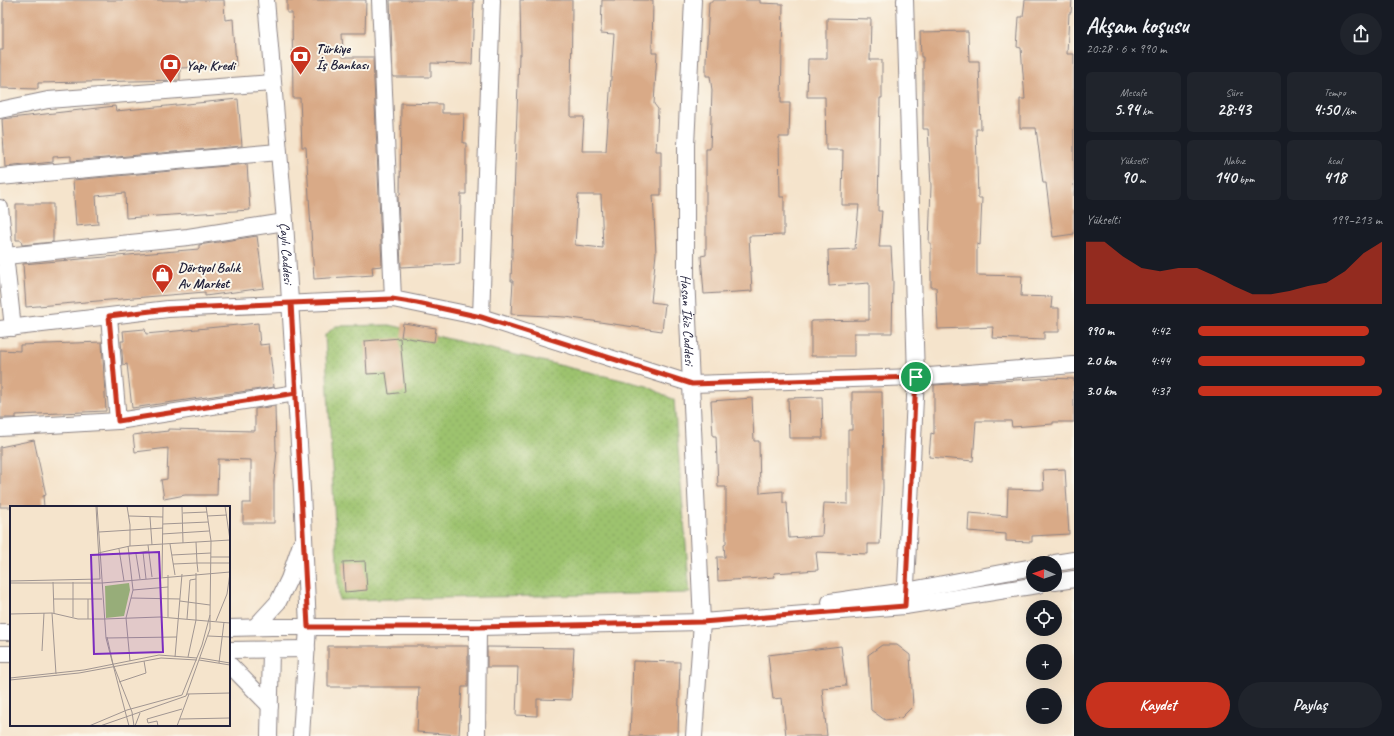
<!DOCTYPE html>
<html lang="tr">
<meta charset="utf-8">
<style>
body{margin:0;font-family:Caveat,sans-serif;background:#20242c;color:#f1f3f6;height:100vh;display:flex;flex-direction:column;font-size:15px;white-space:nowrap}
*{box-sizing:border-box;margin:0}
p{font-size:13px;color:#9ea1a6}
.icon{flex:none;width:22px;height:22px;fill:none;stroke:currentColor;stroke-width:2;stroke-linecap:round;stroke-linejoin:round}
.map{position:relative;flex:1;overflow:hidden}
.sheet{display:flex;flex-direction:column;background:#171b24;width:320px}
.sheet>*{flex:none}
.needle{width:26px;rotate:272deg}
.tools{position:absolute;left:1026px;top:556px;display:grid;gap:8px}
.tools a{display:grid;place-items:center;width:36px;height:36px;border-radius:50%;background:#171b24;box-shadow:0 4px 16px #0002;font-size:20px}
.pin{position:absolute;display:grid;place-items:center;width:34px;height:34px;color:#fff;margin:-17px;border:2px solid #fff;border-radius:50%;box-shadow:0 1px 4px #0007}
.round{display:grid;place-items:center;flex:none;width:42px;height:42px;border-radius:21px;background:#20242c}
.headline{display:flex;align-items:center;justify-content:space-between;height:68px;padding:0 12px}
h1{font-size:22px;font-weight:700;line-height:30px}
.stats{display:grid;grid-template-columns:repeat(3,1fr);gap:6px;height:68px;padding:4px 12px}
.stats div{display:grid;align-content:center;border-radius:6px;background:#20242c;text-align:center}
.stats b{font-size:17px;font-weight:700}
.stats small{font-size:11px;font-weight:400}
.stats p{font-size:11px}
.chart{height:112px;padding:8px 12px}
.chart p{display:flex;justify-content:space-between}
.chart svg{width:100%;height:72px;margin-top:4px;fill:#c8321e;opacity:.7}
.button{display:flex;gap:8px;margin-top:auto;padding:8px 12px}
.button a{flex:1;height:46px;border-radius:24px;background:#c8321e;color:#fff;font-size:16px;font-weight:700;line-height:46px;text-align:center}
.button a+a{background:#20242c;color:#f1f3f6}
ul{padding:0 12px;list-style:none;font-size:13px}
li{display:grid;grid-template-columns:64px 48px 1fr;align-items:center;height:30px}
li i{height:10px;border-radius:5px;background:#c8321e}
main{display:flex;flex:1;min-height:0}
.map>svg:first-child{display:block}
.park{fill:url(#park-dots);stroke:#607254}
.building{fill:#d9aa87;fill-rule:evenodd}
.lines{fill:none;stroke-linecap:round;stroke-linejoin:round}
.minor-casing{stroke:#8c8384;stroke-width:18}
.minor{stroke:#fff;stroke-width:16}
.route-casing{stroke:#fff;stroke-width:8}
.route{stroke:#c8321e;stroke-width:5}
.labels{text-anchor:middle;stroke-width:4;stroke-linejoin:round;paint-order:stroke}
.poi-label{font-size:14px;font-weight:bold;fill:#22223b;stroke:#fbf7ec;text-anchor:start}
.street-label{font-size:14px;fill:#22223b;stroke:#fbf7ec}
.inset-road{fill:none;stroke:#a19692;stroke-width:1}
.view{fill:#7b2cbf;fill-opacity:0.15;stroke:#7b2cbf;stroke-width:2}
.inset-edge{fill:none;stroke:#22223b;stroke-width:2}
</style>
<main>
<div class="map">
<svg width="1074" height="736" viewBox="0 0 1074 736">
<defs>
<pattern id="park-dots" width="8" height="8" patternUnits="userSpaceOnUse"><rect width="8" height="8" fill="#9dc36e"/><path d="M2 2h.1M6 6h.1" fill="none" stroke="#87a760" stroke-width="1.8" stroke-linecap="round"/></pattern>
</defs>
<rect width="100%" height="100%" fill="#fbf7ec"/>
<filter id="ink" filterUnits="userSpaceOnUse"><feTurbulence type="fractalNoise" baseFrequency=".025" numOctaves="2"/><feDisplacementMap in="SourceGraphic" scale="8" xChannelSelector="R" yChannelSelector="G"/><feConvolveMatrix kernelMatrix="1 2 1 2 8 2 1 2 1" color-interpolation-filters="sRGB"/></filter>
<filter id="wash" filterUnits="userSpaceOnUse"><feTurbulence type="fractalNoise" baseFrequency=".012" numOctaves="4" result="noise"/><feDisplacementMap in="SourceGraphic" scale="16" xChannelSelector="R" yChannelSelector="G"/><feGaussianBlur stdDeviation="0.9" result="paint"/><feColorMatrix in="noise" values="0 0 0 0 0 0 0 0 0 0 0 0 0 0 0 0 0 1.4 0 .05"/><feComposite in="paint" operator="in"/></filter>
<g filter="url(#wash)">
<rect width="100%" height="100%" fill="#f5e4cc"/>
<path class="park" d="M 390,325 L 647,386 L 674,400 L 690,593 L 339,600 L 325,335 L 336,326 Z"/>
<g id="blocks">
<path class="building" d="M 3,0 L 224,0 L 225,20 L 233,19 L 236,66 L 180,68 L 180,80 L 38,83 L 38,89 L 0,88 L 0,50 L 3,50 Z
M 287,0 L 366,0 L 365,33 L 342,33 L 343,57 L 373,57 L 382,266 L 372,267 L 373,275 L 314,279 L 306,147 L 302,147 L 300,98 L 293,98 L 292,13 L 287,13 Z
M 390,0 L 474,0 L 472,64 L 431,63 L 431,77 L 393,77 Z
M 520,0 L 572,0 L 571,117 L 584,117 L 582,151 L 606,151 L 614,34 L 601,33 L 602,0 L 653,0 L 652,53 L 657,53 L 654,104 L 658,109 L 656,151 L 661,151 L 661,195 L 653,195 L 656,253 L 651,302 L 665,304 L 662,331 L 565,317 L 511,314 L 513,281 L 511,281 L 519,55 L 521,55 ZM 578,195 L 601,195 L 603,248 L 575,245 Z
M 712,0 L 760,0 L 760,3 L 783,4 L 781,103 L 790,103 L 789,137 L 779,137 L 780,197 L 784,197 L 784,235 L 749,236 L 752,291 L 704,294 L 701,256 L 706,255 L 706,149 L 710,149 L 712,90 L 710,76 L 706,76 L 706,60 L 709,2 L 712,2 Z
M 1025,0 L 1072,0 L 1071,13 L 1069,13 L 1067,54 L 1074,54 L 1074,234 L 1053,237 L 1046,183 L 1043,183 L 1036,128 L 1020,128 L 1020,99 L 1025,99 L 1021,48 L 1017,47 L 1019,17 L 1023,17 Z
M 827,18 L 871,19 L 870,60 L 882,60 L 882,98 L 880,98 L 878,211 L 882,211 L 879,247 L 891,247 L 893,282 L 892,333 L 854,333 L 854,356 L 811,356 L 811,321 L 869,320 L 869,283 L 829,286 L 828,250 L 855,249 L 859,205 L 842,205 L 843,150 L 826,150 L 825,97 L 807,97 L 808,59 L 827,59 Z
M 968,31 L 969,61 L 979,61 L 981,129 L 976,129 L 978,198 L 982,198 L 980,245 L 977,244 L 977,275 L 1022,276 L 1021,296 L 1052,297 L 1051,308 L 1059,308 L 1059,332 L 1044,332 L 1044,340 L 992,338 L 993,327 L 938,329 L 936,287 L 931,287 L 931,243 L 929,243 L 931,186 L 928,129 L 923,129 L 923,57 L 921,57 L 920,32 Z
M 238,99 L 242,146 L 71,161 L 71,156 L 53,157 L 53,162 L 5,167 L 2,119 L 115,106 L 116,111 Z
M 401,103 L 442,104 L 442,113 L 464,113 L 463,143 L 466,143 L 466,194 L 461,194 L 460,264 L 401,267 L 398,196 L 400,195 Z
M 247,164 L 250,210 L 126,218 L 125,193 L 96,196 L 98,224 L 76,226 L 73,180 Z
M 16,204 L 53,204 L 53,242 L 22,245 L 21,240 L 16,240 Z
M 257,236 L 264,288 L 205,296 L 205,292 L 26,307 L 23,264 L 199,249 L 199,245 Z
M 258,323 L 260,345 L 269,344 L 274,387 L 132,408 L 127,364 L 123,365 L 121,341 L 124,341 L 123,331 L 145,329 L 146,334 Z
M 403,323 L 436,328 L 434,342 L 401,337 Z
M 400,338 L 405,392 L 389,394 L 386,373 L 367,374 L 365,341 Z
M 102,342 L 106,411 L 16,415 L 16,418 L 0,418 L 0,350 L 20,351 L 20,345 Z
M 1048,378 L 1074,379 L 1074,422 L 1053,422 L 1053,424 L 1012,427 L 1011,421 L 976,421 L 973,461 L 929,457 L 931,433 L 934,434 L 934,385 Z
M 852,392 L 882,392 L 883,488 L 880,544 L 868,544 L 868,554 L 816,552 L 818,570 L 774,573 L 775,577 L 718,581 L 717,557 L 725,557 L 724,545 L 726,544 L 726,487 L 718,487 L 716,436 L 713,436 L 711,401 L 752,398 L 754,441 L 759,441 L 760,493 L 783,491 L 783,503 L 787,503 L 789,538 L 822,536 L 824,503 L 848,504 L 848,430 L 852,430 Z
M 822,397 L 823,438 L 789,438 L 788,398 Z
M 275,406 L 276,451 L 277,451 L 274,481 L 274,523 L 243,523 L 243,503 L 251,503 L 251,460 L 218,459 L 217,495 L 185,495 L 164,499 L 161,480 L 167,479 L 168,448 L 135,452 L 133,435 L 168,431 L 168,429 L 255,431 L 255,409 Z
M 34,440 L 46,495 L 43,496 L 44,507 L 0,507 L 0,447 Z
M 1065,469 L 1069,534 L 1032,536 L 1032,542 L 1006,541 L 1006,534 L 968,531 L 969,513 L 1007,516 L 1008,489 L 1044,490 L 1043,470 Z
M 365,561 L 367,590 L 345,592 L 343,562 Z
M 882,645 L 897,645 L 910,655 L 913,706 L 901,718 L 885,720 L 871,710 L 868,655 Z
M 328,646 L 468,646 L 468,687 L 462,687 L 459,735 L 417,732 L 419,687 L 328,687 Z
M 841,646 L 846,686 L 822,688 L 827,736 L 786,736 L 782,698 L 773,699 L 768,655 Z
M 487,647 L 574,648 L 571,700 L 537,699 L 537,716 L 516,715 L 518,667 L 487,667 Z
M 633,661 L 680,662 L 678,736 L 630,736 Z"/>
</g>
</g>
<g filter="url(#ink)">
<use href="#blocks" fill-opacity="0" stroke="#8c8384" stroke-width="1"/>
<g class="lines">
<defs>
<g id="minor">
<path id="s1" d="M 266,0 L 285,222 L 302,491 L 308,627 L 301,736"/>
<path d="M 380,0 L 393,299"/>
<path id="s2" d="M 693,0 L 686,145 L 686,276 L 702,622 L 694,736"/>
<path d="M 0,110 L 48,100 L 272,83"/>
<path d="M 0,177 L 278,152"/>
<path d="M 0,208 L 13,328"/>
<path d="M 6,256 L 188,237 L 285,222"/>
<path d="M 109,317 L 118,421"/>
<path d="M 481,317 L 492,0"/>
<path d="M 0,329 L 168,309 L 393,299 L 481,317 L 692,384 L 916,377 L 1074,365"/>
<path d="M 0,428 L 118,421 L 296,393"/>
<path d="M 1055,563 L 1074,560"/>
<path d="M 1055,582 L 1074,579"/>
<path d="M 830,602 L 906,591 L 1033,567"/>
<path d="M 905,606 L 916,377 L 905,0"/>
<path d="M 255,627 L 278,602 L 289,579 L 301,544"/>
<path d="M 229,628 L 272,627 L 478,627 L 702,622 L 905,606 L 1038,585"/>
<path d="M 0,632 L 11,632"/>
<path d="M 229,650 L 307,649"/>
<path d="M 0,654 L 11,654"/>
<path d="M 229,664 L 270,706"/>
<path d="M 269,736 L 271,650"/>
<path d="M 477,736 L 478,627"/>
</g>
</defs>
<use href="#minor" class="minor-casing"/>
<use href="#minor" class="minor"/>
</g>
</g>
<g class="lines" filter="url(#ink)">
<defs>
<path id="route" d="M 916,377 L 692,384 L 481,317 L 417,303 L 392,299 L 291,303 L 296,393 L 118,421 L 109,316 L 168,309 L 291,303 C 297,411 303,519 308,627 L 478,627 L 702,622 L 905,606 L 916,377"/>
</defs>
<use href="#route" class="route-casing"/>
<use href="#route" class="route"/>
</g>
<defs>
<symbol id="bank-pin" viewBox="-11 -11 22 30"><path d="M0 17L-7.5 6A9.5 9.5 0 1 1 7.5 6Z" fill="#c8321e" stroke="#fbf7ec"/><path d="M-6-4H6V4H-6ZM0-2.3a2.3 2.3 0 1 0 0 4.6a2.3 2.3 0 1 0 0-4.6Z" fill="#fff"/></symbol>
<symbol id="shop-pin" viewBox="-11 -11 22 30"><path d="M0 17L-7.5 6A9.5 9.5 0 1 1 7.5 6Z" fill="#c8321e" stroke="#fbf7ec"/><path d="M-5-2.5h2.3a2.7 3.5 0 0 1 5.4 0H5L5.5 6h-11ZM-1.5-2.5h3a1.5 2.3 0 0 0-3 0Z" fill="#fff"/></symbol>
</defs>
<g fill-rule="evenodd">
<use href="#bank-pin" x="288" y="44" width="25" height="34"/>
<use href="#bank-pin" x="158" y="52" width="25" height="34"/>
<use href="#shop-pin" x="150" y="262" width="25" height="34"/>
</g>
<g class="labels">
<g class="poi-label">
<text x="316" y="53">Türkiye<tspan x="316" dy="16">İş Bankası</tspan></text>
<text x="186" y="70">Yapı Kredi</text>
<text x="178" y="272">Dörtyol Balık<tspan x="178" dy="16">Av Market</tspan></text>
</g>
<g class="street-label">
<text dy="5" stroke="none"><textPath href="#s1" startOffset="254">Çaylı Caddesi</textPath></text>
<text dy="5" stroke="none"><textPath href="#s2" startOffset="320">Hasan İkiz Caddesi</textPath></text>
</g>
</g>
<g transform="translate(10 506)">
<rect width="220" height="220" fill="#f5e4cc"/>
<path d="M 119,77 L 120,84 L 114,110 L 96,112 L 95,80 Z" fill="#9dc36e"/>
<path class="inset-road" d="M 86,0 L 90,73M 87,0 L 96,132 L 119,220M 117,0 L 120,19 L 120,40M 172,0 L 173,37M 196,0 L 201,35 L 200,109M 215,0 L 220,34M 173,7 L 197,6M 119,10 L 153,11M 197,10 L 217,9M 140,11 L 142,39M 153,18 L 198,16M 89,26 L 153,22M 152,28 L 199,25M 160,38 L 165,69M 138,39 L 142,71M 118,40 L 123,84 L 116,112 L 120,155M 109,43 L 114,75M 133,46 L 136,73M 88,47 L 120,40 L 220,34M 119,48 L 139,45M 126,48 L 130,73M 162,49 L 201,47M 201,51 L 220,51M 163,58 L 187,57 L 186,36M 188,66 L 187,57 L 220,57M 152,71 L 153,0M 0,75 L 90,73M 43,76 L 44,107M 63,76 L 63,111M 0,77 L 92,77 L 220,66M 123,84 L 158,81M 121,92 L 170,93M 43,93 L 92,93M 78,93 L 78,113M 170,95 L 200,99M 42,107 L 46,168M 0,108 L 42,107 L 68,113 L 94,113 L 150,111 L 220,117M 158,111 L 158,69M 177,113 L 180,74 L 186,73M 206,115 L 217,88 L 220,67M 198,130 L 220,131M 97,131 L 103,158 L 122,206 L 124,220M 96,132 L 167,131M 32,145 L 34,107M 165,151 L 172,68M 178,151 L 186,114 L 186,67M 190,152 L 220,157M 189,154 L 220,159M 209,157 L 214,116M 0,172 L 74,164 L 149,149 L 187,152M 0,174 L 69,167 L 151,152 L 187,154M 109,176 L 136,167 L 134,155M 177,188 L 220,187M 170,213 L 220,212M 79,220 L 117,204 L 172,189 L 192,139 L 200,109M 90,220 L 176,190 L 200,123 L 200,109M 125,220 L 130,207M 148,220 L 147,215 L 138,217 L 137,213 L 172,203M 167,220 L 179,188"/>
<path class="view" d="M 149,46 L 153,146 L 84,148 L 81,49 Z"/>
<rect width="220" height="220" class="inset-edge"/>
</g>
</svg>
<div class="tools">
<a><svg class="needle" viewBox="-14 -14 28 28"><path d="M0-13l5 13h-10z" fill="#e53935"/><path d="M0 13l5-13h-10z" fill="#9ea1a6"/></svg></a>
<a><svg class="icon" aria-label="locate" viewBox="0 0 24 24"><circle cx="12" cy="12" r="6"/><path d="M12 2v4M12 18v4M2 12h4M18 12h4"/></svg></a>
<a>+</a>
<a>−</a>
</div>
<div class="pin" style="left:916px;top:377px;background:#1e9e55"><svg class="icon" aria-label="arrive" viewBox="0 0 24 24"><path d="M6 21V4h12l-3 4 3 4H6"/></svg></div>
</div>
<section class="sheet">
<div class="headline"><div><h1>Akşam koşusu</h1><p>20:28 · 6 × 990 m</p></div><a class="round"><svg class="icon" aria-label="share" viewBox="0 0 24 24"><path d="M12 15V3M7 8l5-5 5 5M5 13v7h14v-7"/></svg></a></div>
<div class="stats">
<div><p>Mesafe</p><b>5.94<small> km</small></b></div>
<div><p>Süre</p><b>28:43</b></div>
<div><p>Tempo</p><b>4:50<small> /km</small></b></div>
</div>
<div class="stats">
<div><p>Yükselti</p><b>90<small> m</small></b></div>
<div><p>Nabız</p><b>140<small> bpm</small></b></div>
<div><p>kcal</p><b>418</b></div>
</div>
<div class="chart"><p><span>Yükselti</span>199–213 m</p>
<svg viewBox="0 0 160 44" preserveAspectRatio="none"><path d="M0 44V6L10 6L20 15L30 22L40 24L50 22L60 22L70 27L80 33L90 38L100 38L110 36L120 33L130 31L140 24L150 13L160 6V44z"/></svg>
</div>
<ul>
<li><b>990 m</b>4:42<i style="width:93%"></i></li>
<li><b>2.0 km</b>4:44<i style="width:91%"></i></li>
<li><b>3.0 km</b>4:37<i style="width:100%"></i></li>
</ul>
<div class="button"><a>Kaydet</a><a>Paylaş</a></div>
</section>
</main>
